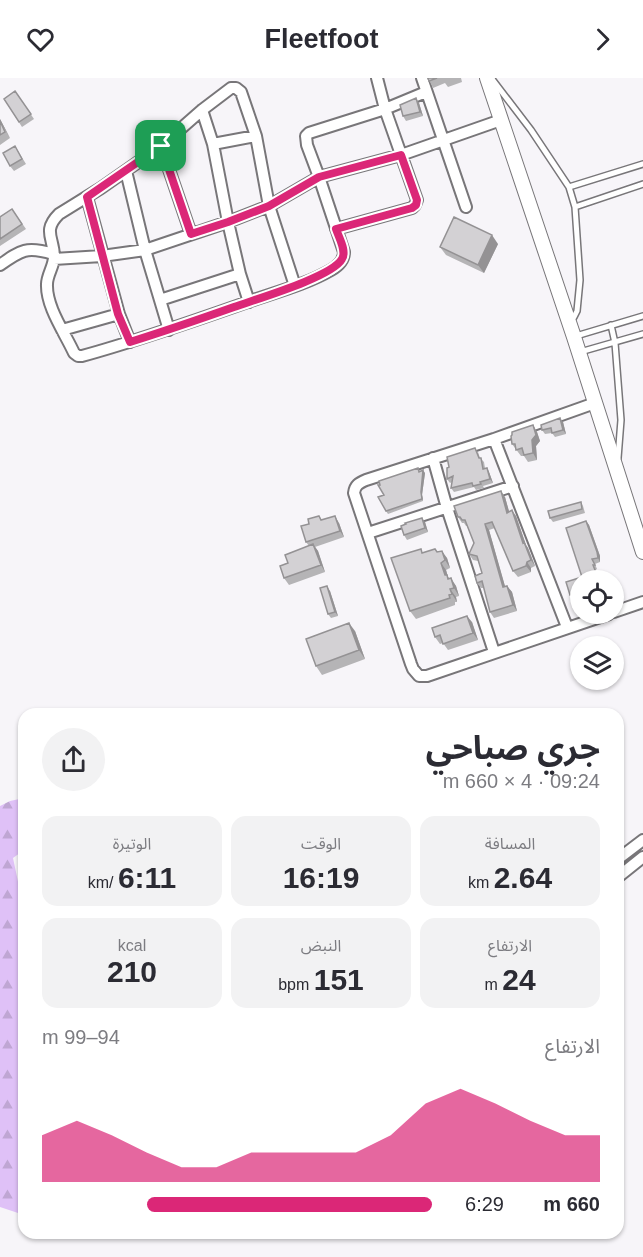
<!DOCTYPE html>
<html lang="ar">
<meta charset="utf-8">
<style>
body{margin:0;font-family:Arial,"Noto Sans Arabic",sans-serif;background:#f2f2f3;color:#2b2b33;direction:rtl;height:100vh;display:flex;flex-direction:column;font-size:22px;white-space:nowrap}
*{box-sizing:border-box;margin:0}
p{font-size:20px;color:#7c7c81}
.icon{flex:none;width:33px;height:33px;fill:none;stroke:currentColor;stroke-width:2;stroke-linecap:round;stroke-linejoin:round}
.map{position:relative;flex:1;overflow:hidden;direction:ltr}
.side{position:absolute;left:18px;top:630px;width:606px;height:531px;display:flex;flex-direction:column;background:#fff;border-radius:18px;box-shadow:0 2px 4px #0004;direction:rtl}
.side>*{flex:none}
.tools{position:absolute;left:570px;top:492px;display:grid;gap:12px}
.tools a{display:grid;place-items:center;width:54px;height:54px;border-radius:50%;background:#fff;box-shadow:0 2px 4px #0004;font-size:30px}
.pin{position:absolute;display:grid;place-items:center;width:51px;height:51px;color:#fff;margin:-26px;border-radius:12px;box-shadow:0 3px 9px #0006}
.round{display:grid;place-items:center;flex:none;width:63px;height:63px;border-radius:32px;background:#f2f2f3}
.headline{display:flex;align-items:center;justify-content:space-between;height:102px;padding:0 24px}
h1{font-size:33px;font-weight:700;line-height:45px}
.figures{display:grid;grid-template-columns:repeat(3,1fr);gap:9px;height:102px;padding:6px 24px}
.figures div{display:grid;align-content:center;border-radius:15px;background:#f2f2f3;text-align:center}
.figures b{font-size:30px;font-weight:700}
.figures small{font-size:16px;font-weight:400}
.figures p{font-size:16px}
.chart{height:168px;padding:12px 24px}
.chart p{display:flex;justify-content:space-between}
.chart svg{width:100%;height:108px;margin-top:6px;fill:#db2777;opacity:.7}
ul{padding:0 24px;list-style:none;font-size:20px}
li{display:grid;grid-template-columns:96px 72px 1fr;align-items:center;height:45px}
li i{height:15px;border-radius:8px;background:#db2777}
header{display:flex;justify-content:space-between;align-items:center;height:78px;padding:0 24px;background:#fff;font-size:27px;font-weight:700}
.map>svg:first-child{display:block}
.forest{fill:url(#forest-firs)}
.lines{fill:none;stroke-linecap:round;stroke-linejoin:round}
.service-casing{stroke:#787679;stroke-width:8}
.minor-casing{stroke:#787679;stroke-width:14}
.tertiary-casing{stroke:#787679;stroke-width:16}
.service{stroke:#fff;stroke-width:5}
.minor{stroke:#fff;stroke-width:10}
.tertiary{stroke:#fff;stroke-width:14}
.wall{fill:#b5b4b6}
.shaded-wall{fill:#949294}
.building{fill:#d3d1d4;stroke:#949294;stroke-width:1.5}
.route-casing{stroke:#fff;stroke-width:12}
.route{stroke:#db2777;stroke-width:8}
</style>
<header><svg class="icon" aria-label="forward" viewBox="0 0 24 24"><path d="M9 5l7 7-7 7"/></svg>Fleetfoot<svg class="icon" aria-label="heart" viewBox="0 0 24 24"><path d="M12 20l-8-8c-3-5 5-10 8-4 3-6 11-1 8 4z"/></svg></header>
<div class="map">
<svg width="643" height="1179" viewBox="0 0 643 1179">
<defs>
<pattern id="forest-firs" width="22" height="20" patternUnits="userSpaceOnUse" patternTransform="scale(1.5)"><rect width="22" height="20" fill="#dfc1f7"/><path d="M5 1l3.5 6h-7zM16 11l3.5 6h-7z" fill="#bfa6d3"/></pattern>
</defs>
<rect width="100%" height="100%" fill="#f7f5f9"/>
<path class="forest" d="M 24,720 L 24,772 L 13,780 L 24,832 L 24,1137 L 0,1129 L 0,728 L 10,723 Z"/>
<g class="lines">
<defs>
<path id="service" d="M 492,1 L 531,52 L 569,109 L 575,129 L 580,202 L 577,233 L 574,239 L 570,243
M 569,109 L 643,86
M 575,129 L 643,106
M 611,247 L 615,265 L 621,342 L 618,380
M 576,258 L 643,238
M 580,274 L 643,256"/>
<path id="minor" d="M 422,0 L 466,129
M 213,66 L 256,58
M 161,68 L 202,32 L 231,10 L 236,10 L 241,14 L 256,58 L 269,128 L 295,208
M 126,93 L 145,172 L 169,252
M 87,119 L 119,236 L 130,264
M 336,151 L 412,130 L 415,127 L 417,122 L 385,31 L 377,0
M 191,156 L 161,68 L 101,110 L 59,136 C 42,153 54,160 54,179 C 54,188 47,197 47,206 C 46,229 65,255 74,275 L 78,278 L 82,278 C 137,263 191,244 245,225 C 273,215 305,207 331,192 C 338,188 344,183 344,174 L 319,99 L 307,67 L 306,58 L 309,55 L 385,31 L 426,14
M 54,181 L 102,178 L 145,172 L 228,144 L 269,128 L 319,99 L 401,77 L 501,42
M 0,187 C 21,172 27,168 53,176
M 240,196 L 249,224
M 160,222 L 240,196 L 228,144 L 213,66 L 202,32
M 62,252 L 119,236
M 595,325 L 494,361 L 366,402 C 359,405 355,407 354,415 L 411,586 L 413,591 L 419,598 L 427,598 L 609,536
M 494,361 L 567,549
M 433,380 L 447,430 L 494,574
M 368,455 L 513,408
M 614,534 L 643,524
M 618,781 L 643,762
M 618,799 L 643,779"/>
<path id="tertiary" d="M 487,0 L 574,259 L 643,474"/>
</defs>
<use href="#service" class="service-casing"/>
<use href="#minor" class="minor-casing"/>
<use href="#tertiary" class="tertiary-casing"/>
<use href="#service" class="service"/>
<use href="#minor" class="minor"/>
<use href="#tertiary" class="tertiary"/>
</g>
<path class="wall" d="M 428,0 L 461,0 L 462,4 L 448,9 L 445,5 L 433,10 Z
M 15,13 L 34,41 L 22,49 L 4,21 Z
M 419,25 L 423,38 L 406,43 L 403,38 Z
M 0,41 L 10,60 L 0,67 Z
M 15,68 L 26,86 L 14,93 L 10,88 Z
M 12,131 L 26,151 L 0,168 L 0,139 Z
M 498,166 L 484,195 L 446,177 L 440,169 Z
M 563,344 L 566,356 L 555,359 L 552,355 L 545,356 L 542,352 Z
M 533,347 L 537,354 L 540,363 L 536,368 L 537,382 L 528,384 L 524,378 L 521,378 L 512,366 Z
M 478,374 L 480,380 L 484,384 L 485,390 L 487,390 L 489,394 L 493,405 L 483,408 L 484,410 L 476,412 L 474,409 L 454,414 L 451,410 L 452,404 L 450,405 L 447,401 Z
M 420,393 L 425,395 L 422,417 L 423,423 L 388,436 L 386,433 L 384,417 Z
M 505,419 L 509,434 L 516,438 L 526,467 L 528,470 L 535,488 L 531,490 L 531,494 L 518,499 L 513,493 L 495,450 L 489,452 L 505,509 L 507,508 L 512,514 L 517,533 L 494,540 L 490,534 L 484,510 L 481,510 L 477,505 L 482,495 L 478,483 L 473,482 L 469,476 L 474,465 L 467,448 L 466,448 L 464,445 L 462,445 L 458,439 Z
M 581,424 L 583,428 L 585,435 L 553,444 L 550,440 Z
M 319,438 L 322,442 L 339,445 L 344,459 L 315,469 L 318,473 L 325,494 L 289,507 L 284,500 L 288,485 L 309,468 L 306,464 L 309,446 Z
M 586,443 L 589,447 L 600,478 L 600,484 L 595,486 L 597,491 L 580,502 L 580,518 L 572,521 L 570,517 L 582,499 Z
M 425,444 L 428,454 L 407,462 L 404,457 Z
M 438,474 L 447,480 L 450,490 L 446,492 L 448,499 L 456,508 L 459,518 L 456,519 L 457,524 L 455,524 L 455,527 L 416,541 L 410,533 L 424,475 Z
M 330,513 L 338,538 L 331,540 L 328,536 Z
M 472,544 L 478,562 L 448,572 L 443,565 L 440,566 L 435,559 Z
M 355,553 L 365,581 L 322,597 L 316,588 Z"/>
<path class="shaded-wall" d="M 416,20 L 419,25 L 423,38 L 420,34 Z
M 0,41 L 10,60 L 0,43 Z
M 492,157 L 498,166 L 484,195 L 478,187 Z
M 560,340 L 563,344 L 566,356 L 563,352 Z
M 533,347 L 537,354 L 540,363 L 536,368 L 537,382 L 533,375 L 532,362 Z
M 487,390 L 489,394 L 493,405 L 490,401 Z
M 423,392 L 425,395 L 422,417 L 423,423 L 422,421 L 421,414 Z
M 501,413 L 505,419 L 511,440 L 507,435 Z
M 512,432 L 516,438 L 526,467 L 528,470 L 535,488 L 531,482 L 523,465 Z
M 335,438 L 339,445 L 344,459 L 340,453 Z
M 422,440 L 425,444 L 428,454 L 425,450 Z
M 586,443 L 589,447 L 600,478 L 600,484 L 598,480 Z
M 485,446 L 489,452 L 507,515 L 503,509 Z
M 313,466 L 318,473 L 325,494 L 321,487 Z
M 442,473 L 447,480 L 450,490 L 445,482 Z
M 527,484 L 531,490 L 531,494 L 526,488 Z
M 441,485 L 446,492 L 448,499 L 452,505 L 445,497 Z
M 451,500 L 456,508 L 459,518 L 454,510 Z
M 327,508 L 330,513 L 338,538 L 335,534 Z
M 507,508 L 512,514 L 517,533 L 513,527 Z
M 450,511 L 456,519 L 457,524 L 452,516 Z
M 467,538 L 472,544 L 478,562 L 473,555 Z
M 349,545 L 355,553 L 365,581 L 359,572 Z"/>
<path class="building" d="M 428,0 L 437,0 L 429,3 Z
M 15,13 L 31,36 L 19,44 L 4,21 Z
M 416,20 L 420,34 L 403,38 L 400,27 Z
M 0,43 L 5,54 L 0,57 Z
M 15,68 L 22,81 L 10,88 L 3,75 Z
M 12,131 L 22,146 L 0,161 L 0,139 Z
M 454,139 L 492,157 L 478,187 L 440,169 Z
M 560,340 L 563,352 L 552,355 L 551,350 L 542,352 L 541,347 Z
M 533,347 L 536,357 L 532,362 L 533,375 L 524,377 L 522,370 L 516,372 L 515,366 L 512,366 L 511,358 L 512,357 L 512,354 Z
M 475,370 L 479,380 L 481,380 L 483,391 L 487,390 L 490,401 L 480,404 L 481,406 L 473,408 L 472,405 L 451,410 L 453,398 L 447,401 L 447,390 L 449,389 L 447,379 Z
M 418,390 L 419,394 L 423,392 L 421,414 L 422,421 L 386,433 L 378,419 L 384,417 L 378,407 L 380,407 L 379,403 Z
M 501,413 L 507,435 L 512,432 L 523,465 L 524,464 L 531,482 L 527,484 L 526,488 L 513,493 L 492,444 L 485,446 L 503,509 L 507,508 L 513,527 L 490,534 L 482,503 L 477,505 L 475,498 L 482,495 L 477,478 L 469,476 L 474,465 L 465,442 L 462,442 L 460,439 L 458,439 L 454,428 Z
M 581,424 L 582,431 L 550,440 L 548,433 Z
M 319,438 L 321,442 L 335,438 L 340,453 L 306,464 L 301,448 L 309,446 L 308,441 Z
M 422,440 L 425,450 L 404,457 L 401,448 L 406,446 L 405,445 Z
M 586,443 L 597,474 L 598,480 L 592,481 L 595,487 L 593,487 L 599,502 L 580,502 L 580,513 L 570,517 L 566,504 L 582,499 L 566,450 Z
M 313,466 L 321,487 L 284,500 L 280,488 L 288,485 L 285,477 Z
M 421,471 L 422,475 L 435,471 L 437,474 L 442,473 L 445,482 L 441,485 L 445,497 L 447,497 L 448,501 L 451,500 L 454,510 L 450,511 L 452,516 L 449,517 L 450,520 L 410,533 L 391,480 Z
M 327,508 L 335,534 L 328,536 L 320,510 Z
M 467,538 L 473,555 L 443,566 L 440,557 L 435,559 L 432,550 Z
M 349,545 L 359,572 L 316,588 L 306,561 Z"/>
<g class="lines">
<defs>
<path id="route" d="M 161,68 L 191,156 L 228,144 L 269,128 L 319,99 L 401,77 L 417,122 L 416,127 L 412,130 L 336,151 C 339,160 347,173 342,181 C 332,199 256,221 234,229 C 200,241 165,253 130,264 L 118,236 L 87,119 Z"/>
</defs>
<use href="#route" class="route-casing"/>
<use href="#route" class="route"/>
</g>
</svg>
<div class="tools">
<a><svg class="icon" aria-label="locate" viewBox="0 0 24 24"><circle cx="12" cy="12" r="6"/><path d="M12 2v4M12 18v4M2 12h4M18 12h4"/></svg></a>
<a><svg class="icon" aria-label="layers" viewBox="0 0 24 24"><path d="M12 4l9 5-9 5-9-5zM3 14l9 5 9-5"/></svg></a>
</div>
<div class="pin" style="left:161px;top:68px;background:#1e9e55"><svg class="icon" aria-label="arrive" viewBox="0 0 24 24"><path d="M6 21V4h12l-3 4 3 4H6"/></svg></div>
<section class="side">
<div class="headline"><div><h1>جري صباحي</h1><p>09:24 · 4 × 660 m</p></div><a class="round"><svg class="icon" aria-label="share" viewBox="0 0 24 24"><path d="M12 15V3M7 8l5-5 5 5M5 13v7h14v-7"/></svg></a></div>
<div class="figures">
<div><p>المسافة</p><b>2.64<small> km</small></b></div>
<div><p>الوقت</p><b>16:19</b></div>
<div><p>الوتيرة</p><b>6:11<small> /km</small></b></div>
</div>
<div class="figures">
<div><p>الارتفاع</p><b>24<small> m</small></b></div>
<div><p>النبض</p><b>151<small> bpm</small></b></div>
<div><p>kcal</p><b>210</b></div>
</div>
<div class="chart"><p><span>الارتفاع</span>94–99 m</p>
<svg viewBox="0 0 160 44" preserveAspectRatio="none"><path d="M0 44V25L10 19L20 25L30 32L40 38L50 38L60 32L70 32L80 32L90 32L100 25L110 12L120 6L130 12L140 19L150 25L160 25V44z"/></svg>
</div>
<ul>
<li><b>660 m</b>6:29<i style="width:73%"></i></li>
</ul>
</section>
</div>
